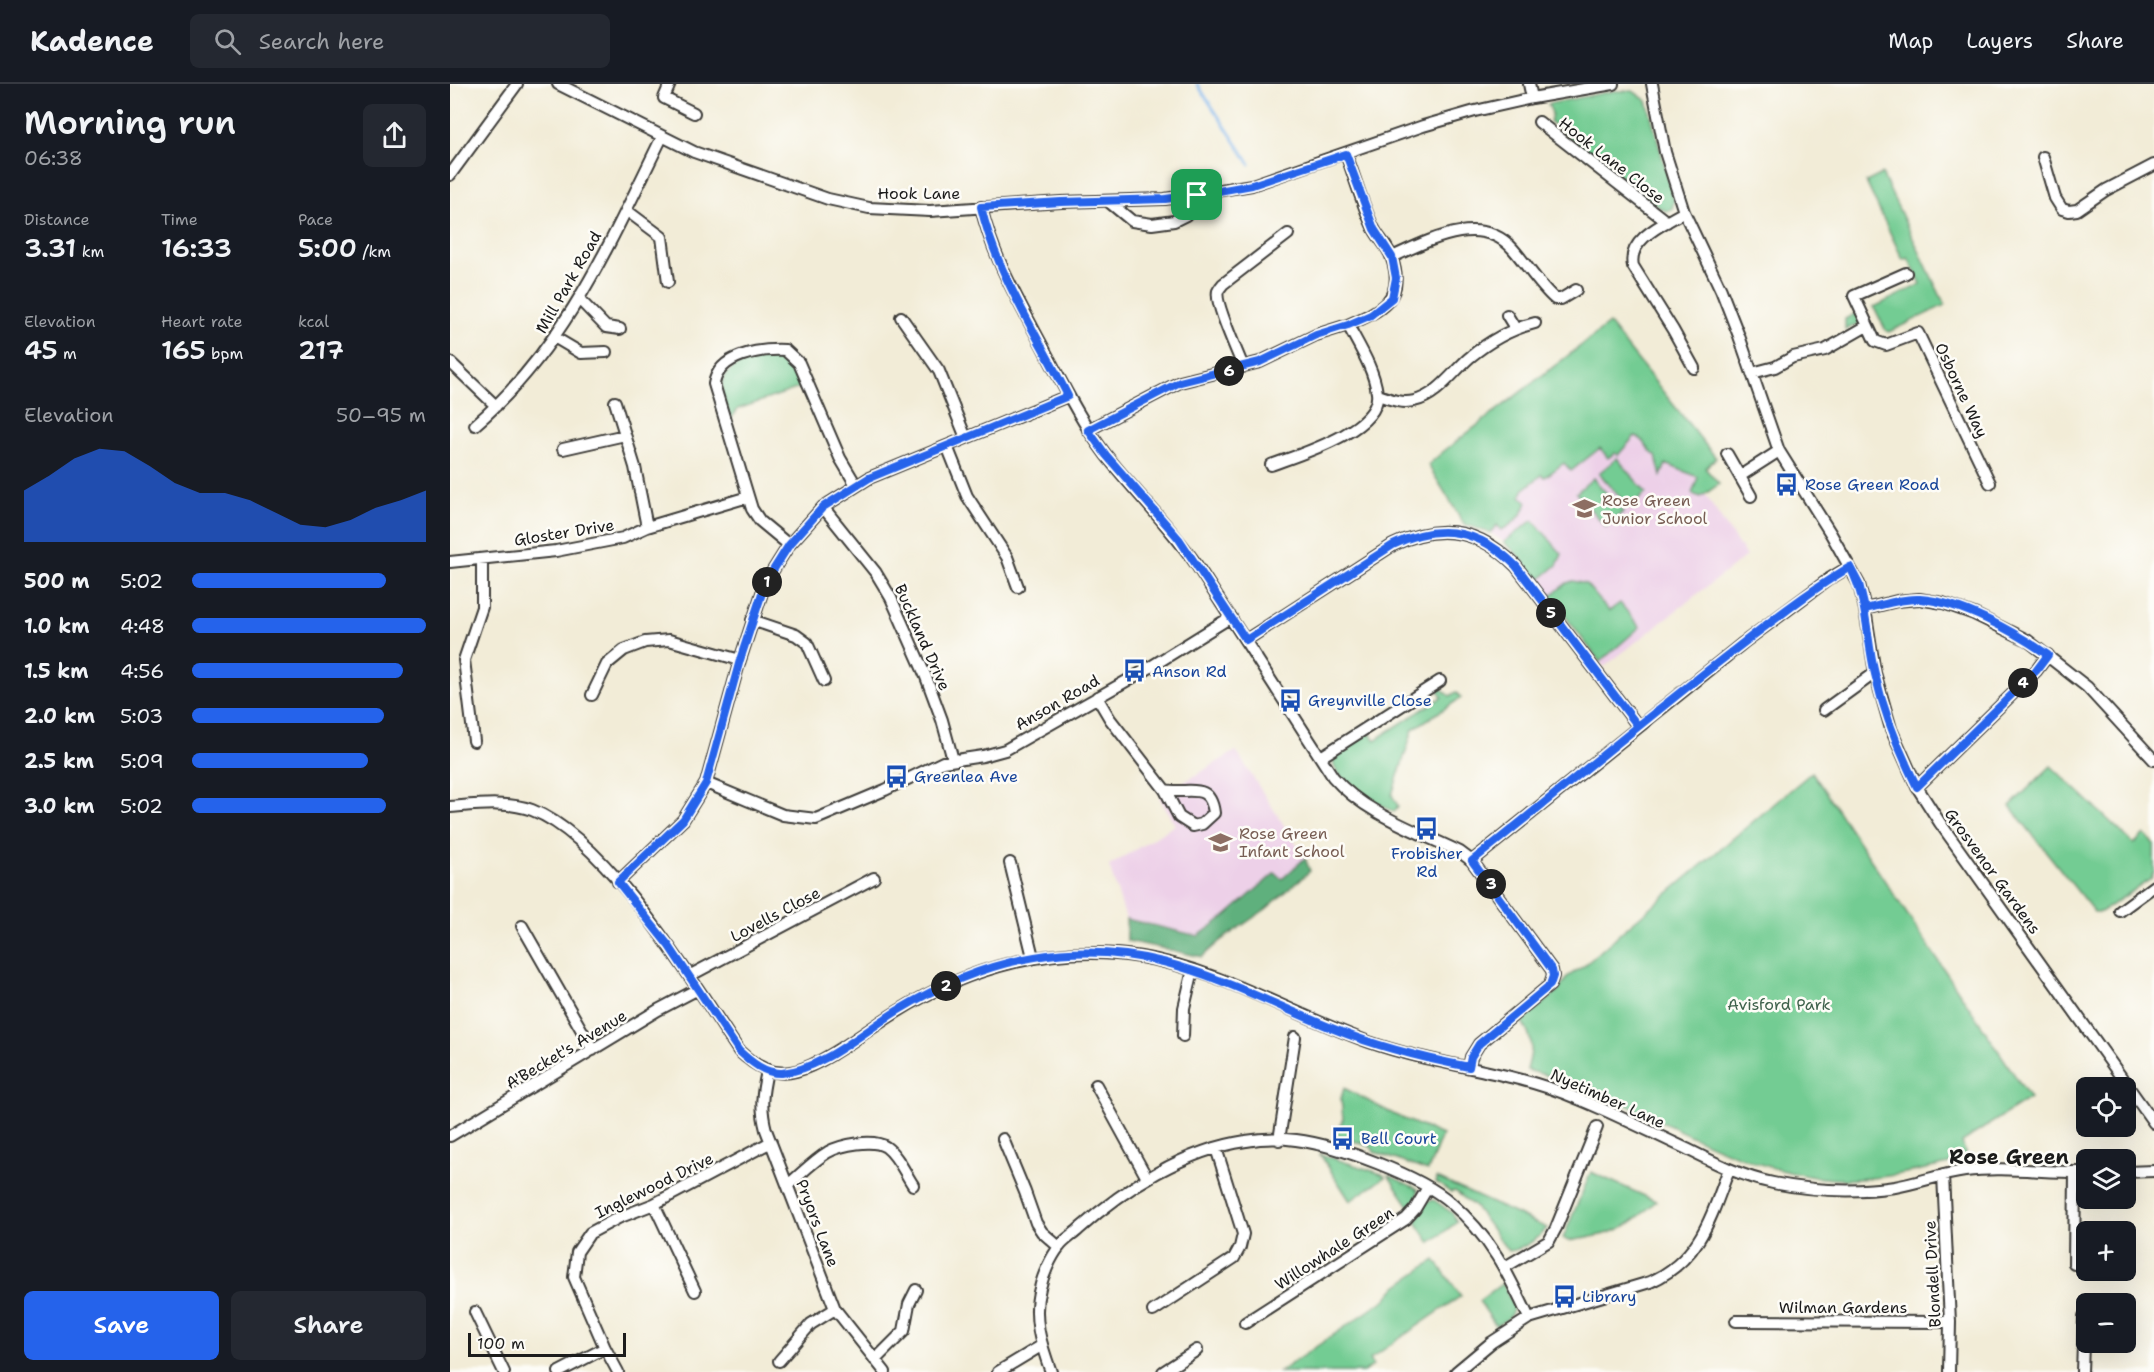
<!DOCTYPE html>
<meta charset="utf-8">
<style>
body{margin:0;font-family:"Shantell Sans",sans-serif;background:#242831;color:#f1f3f6;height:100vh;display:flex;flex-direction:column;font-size:22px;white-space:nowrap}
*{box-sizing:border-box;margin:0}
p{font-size:20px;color:#9ea1a6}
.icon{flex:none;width:33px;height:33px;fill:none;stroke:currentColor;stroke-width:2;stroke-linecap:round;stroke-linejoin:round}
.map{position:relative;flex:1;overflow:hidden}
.drawer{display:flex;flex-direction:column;background:#171b24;width:450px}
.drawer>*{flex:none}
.tools{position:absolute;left:1626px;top:993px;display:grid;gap:12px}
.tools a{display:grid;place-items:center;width:60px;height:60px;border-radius:9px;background:#171b24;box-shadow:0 6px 24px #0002;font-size:30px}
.scale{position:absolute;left:18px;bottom:15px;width:158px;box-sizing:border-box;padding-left:6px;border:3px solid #1c1c1c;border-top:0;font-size:16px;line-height:21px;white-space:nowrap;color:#1c1c1c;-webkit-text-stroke:4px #fdfcf7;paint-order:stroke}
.pin{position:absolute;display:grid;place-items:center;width:51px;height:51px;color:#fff;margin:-26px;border-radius:12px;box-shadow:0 3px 9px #0006}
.km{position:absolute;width:30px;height:30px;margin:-15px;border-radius:50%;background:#222;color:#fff;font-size:16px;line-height:30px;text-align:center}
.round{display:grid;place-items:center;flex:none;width:63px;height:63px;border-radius:9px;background:#242831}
.headline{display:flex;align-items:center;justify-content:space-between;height:102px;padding:0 24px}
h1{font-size:33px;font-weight:600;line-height:45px}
.metrics{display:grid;grid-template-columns:repeat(3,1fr);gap:9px;height:102px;padding:6px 24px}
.metrics div{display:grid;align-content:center}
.metrics b{font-size:26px;font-weight:600}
.metrics small{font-size:16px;font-weight:400}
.metrics p{font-size:16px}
.chart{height:168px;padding:12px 24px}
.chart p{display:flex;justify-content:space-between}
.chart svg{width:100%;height:108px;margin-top:6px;fill:#2563eb;opacity:.7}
.action{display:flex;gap:12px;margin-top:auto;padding:12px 24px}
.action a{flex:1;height:69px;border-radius:9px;background:#2563eb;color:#fff;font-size:24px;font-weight:600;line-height:69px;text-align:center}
.action a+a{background:#242831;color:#f1f3f6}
ul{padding:0 24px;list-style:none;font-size:20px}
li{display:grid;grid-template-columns:96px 72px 1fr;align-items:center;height:45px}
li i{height:15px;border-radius:8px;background:#2563eb}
header{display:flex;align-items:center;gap:36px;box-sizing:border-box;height:84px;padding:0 30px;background:#171b24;border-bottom:2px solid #363941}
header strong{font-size:28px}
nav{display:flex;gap:33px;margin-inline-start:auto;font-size:21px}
.search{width:420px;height:54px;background:#242831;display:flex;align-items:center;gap:15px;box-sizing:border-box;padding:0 21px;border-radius:9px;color:#9ea1a6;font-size:22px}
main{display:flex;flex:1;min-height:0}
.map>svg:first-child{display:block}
.built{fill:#edd0e8}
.green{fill:#73cc93;stroke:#487458;stroke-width:1.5}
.forest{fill:#5eb07d;stroke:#3d664c;stroke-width:1.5}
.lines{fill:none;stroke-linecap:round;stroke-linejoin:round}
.stream{stroke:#7bb3eb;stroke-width:3}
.minor-casing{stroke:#3c3b38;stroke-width:14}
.minor{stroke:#fff;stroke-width:10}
.route-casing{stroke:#fff;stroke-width:12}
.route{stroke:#2563eb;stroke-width:8}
.labels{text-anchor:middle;stroke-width:5;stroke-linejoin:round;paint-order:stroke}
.street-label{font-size:16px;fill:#1c1c1c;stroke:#fdfcf7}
.transit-label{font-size:16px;fill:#164399;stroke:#fdfcf7;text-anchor:start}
.education-label{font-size:16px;fill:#785e54;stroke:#fdfcf7;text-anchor:start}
.park-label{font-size:16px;fill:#3f624c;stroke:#fdfcf7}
.quarter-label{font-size:20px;font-weight:bold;fill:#1c1c1c;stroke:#fdfcf7}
</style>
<header>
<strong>Kadence</strong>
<div class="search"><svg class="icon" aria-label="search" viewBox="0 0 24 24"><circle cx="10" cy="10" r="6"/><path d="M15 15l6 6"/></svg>Search here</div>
<nav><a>Map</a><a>Layers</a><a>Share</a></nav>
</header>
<main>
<section class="drawer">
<div class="headline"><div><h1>Morning run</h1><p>06:38</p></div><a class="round"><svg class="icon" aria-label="share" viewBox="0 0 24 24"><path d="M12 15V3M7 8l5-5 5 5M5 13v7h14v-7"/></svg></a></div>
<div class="metrics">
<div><p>Distance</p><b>3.31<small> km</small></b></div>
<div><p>Time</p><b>16:33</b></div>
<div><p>Pace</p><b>5:00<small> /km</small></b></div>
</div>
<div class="metrics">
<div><p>Elevation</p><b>45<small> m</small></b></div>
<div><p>Heart rate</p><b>165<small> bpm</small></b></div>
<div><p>kcal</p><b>217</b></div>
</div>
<div class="chart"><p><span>Elevation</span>50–95 m</p>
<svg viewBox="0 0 160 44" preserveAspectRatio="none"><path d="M0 44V23L10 17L20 10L30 6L40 7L50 13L60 20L70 24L80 24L90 27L100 32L110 37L120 38L130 35L140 30L150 27L160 23V44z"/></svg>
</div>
<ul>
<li><b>500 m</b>5:02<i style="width:83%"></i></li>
<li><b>1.0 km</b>4:48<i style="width:100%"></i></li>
<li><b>1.5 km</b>4:56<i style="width:90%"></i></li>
<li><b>2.0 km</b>5:03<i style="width:82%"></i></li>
<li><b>2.5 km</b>5:09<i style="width:75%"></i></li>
<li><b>3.0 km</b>5:02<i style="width:83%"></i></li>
</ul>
<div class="action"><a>Save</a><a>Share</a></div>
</section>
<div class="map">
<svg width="1704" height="1288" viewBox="0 0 1704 1288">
<rect width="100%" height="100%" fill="#fdfcf7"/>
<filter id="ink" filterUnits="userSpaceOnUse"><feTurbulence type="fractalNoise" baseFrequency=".0167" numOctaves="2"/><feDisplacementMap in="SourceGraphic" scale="12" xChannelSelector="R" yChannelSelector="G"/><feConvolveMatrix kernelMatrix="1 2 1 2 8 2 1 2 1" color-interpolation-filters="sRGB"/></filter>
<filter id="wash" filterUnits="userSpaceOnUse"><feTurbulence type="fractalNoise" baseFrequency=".008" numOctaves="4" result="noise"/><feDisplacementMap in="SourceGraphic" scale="24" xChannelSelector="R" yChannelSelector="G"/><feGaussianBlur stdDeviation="1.35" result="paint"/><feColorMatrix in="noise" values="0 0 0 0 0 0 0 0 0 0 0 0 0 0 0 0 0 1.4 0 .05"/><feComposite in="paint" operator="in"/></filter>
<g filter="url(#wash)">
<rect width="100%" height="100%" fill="#f2ecd7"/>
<path class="built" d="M 1159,240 L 1266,374 L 1255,384 L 1269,400 L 1254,409 L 1296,472 L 1154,583 L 1067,470 L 1054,458 L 1040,449 L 1014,440 L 978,381 L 994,367 Z
M 786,667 L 855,774 L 860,787 L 816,825 L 770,857 L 676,835 L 659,782 L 725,741 L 709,713 Z"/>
<path class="green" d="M 1163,7 L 1183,7 L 1197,17 L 1224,116 L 1222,125 L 1216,127 L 1210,124 L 1100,38 L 1102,29 L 1098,20 Z
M 1432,90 L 1495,221 L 1439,248 L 1436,247 L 1424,223 L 1471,200 L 1458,174 L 1453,176 L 1416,98 Z
M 1408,228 L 1412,238 L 1395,246 L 1395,235 Z
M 1159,240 L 1266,374 L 1255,384 L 1269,400 L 1251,413 L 1242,410 L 1248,393 L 1216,380 L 1211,392 L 1206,372 C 1195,366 1198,357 1185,352 L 1168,371 L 1165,369 L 1158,374 L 1150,364 L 1121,387 L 1114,379 L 1095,393 L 1092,391 L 1073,406 L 1071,412 L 1077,418 C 1073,432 1064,440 1051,446 L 1047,441 L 1040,449 L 1014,440 L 978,381 L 994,367 Z
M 323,269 C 345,271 350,291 357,309 L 349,304 L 288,325 L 281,335 C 278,327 273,317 272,308 C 268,280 303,276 323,269 Z
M 1167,374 L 1196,409 L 1179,424 L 1149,389 Z
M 1143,394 L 1173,428 L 1156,443 L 1126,409 Z
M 1083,436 L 1112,470 L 1107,481 L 1088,497 L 1067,470 L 1054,458 Z
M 1123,497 L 1136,500 L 1159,527 L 1170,519 L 1190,543 L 1150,578 L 1100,512 L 1117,499 Z
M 991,604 L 1000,612 L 1006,608 L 1011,614 L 963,645 L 942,711 L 948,722 L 944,728 C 930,720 876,694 884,673 C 887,665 911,653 919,648 L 925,656 L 992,613 L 988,606 Z
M 1601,682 L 1684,760 L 1694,750 L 1704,760 L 1704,787 L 1701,795 L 1651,828 L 1644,828 L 1560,722 Z
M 1362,688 L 1580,1014 L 1512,1058 L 1517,1076 C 1470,1086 1420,1100 1372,1094 C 1298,1085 1235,1048 1168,1017 C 1139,1004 1108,994 1077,986 C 1083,964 1084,957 1072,938 L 1110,905 L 1117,893 L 1134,882 L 1174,846 Z
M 894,1004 L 947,1032 L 992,1051 L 978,1087 L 925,1068 L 921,1063 L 886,1051 L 893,1035 L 891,1014 Z
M 870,1070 L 932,1090 L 935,1093 L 900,1117 Z
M 1141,1088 L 1206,1117 C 1174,1149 1161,1150 1118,1157 L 1113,1154 Z
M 938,1091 L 968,1105 L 967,1116 L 961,1125 Z
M 987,1094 L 1097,1144 C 1088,1155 1072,1166 1058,1167 L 1026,1124 L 1005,1107 L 1000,1108 L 986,1098 Z
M 984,1116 L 1002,1129 L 1007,1138 L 980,1159 L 966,1138 L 976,1118 Z
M 985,1176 L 1011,1212 L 920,1275 L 923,1282 L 913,1288 L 829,1288 L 936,1215 L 947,1202 Z
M 1053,1199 L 1064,1224 L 1059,1234 L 1046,1242 L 1029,1217 Z"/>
<path class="forest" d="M 855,774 L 860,787 L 816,825 L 770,857 L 752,873 L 677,857 L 676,835 L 748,852 L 777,831 L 825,789 L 832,795 Z"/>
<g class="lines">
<path class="stream" d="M 747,0 L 800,80"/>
</g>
</g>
<g filter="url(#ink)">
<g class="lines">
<defs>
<path id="minor" d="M 108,0 L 244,68 L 378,115 L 419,124 L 480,127 L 611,118 L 715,115 L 802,101 L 973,42 L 1025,27 L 1082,14 L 1163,0
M 220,0 L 214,14 L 244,29
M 1079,0 L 1082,14
M 1202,0 L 1215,68 L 1234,128 L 1271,206 L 1289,252 L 1329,367 L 1381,450 L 1409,500 L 1415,525 L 1425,589 L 1441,645 L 1467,703 L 1490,739 L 1704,1039
M 1089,38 L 1217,138
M 896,70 C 905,94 912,120 923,143 C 928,154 939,163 942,175 C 956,215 930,227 898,241
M 1593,73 L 1605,114 L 1612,125 L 1619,127 L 1627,126 L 1656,106 L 1704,81
M 0,91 L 67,0
M 659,118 L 682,137 L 702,140 L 724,137 L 736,131 L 747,111
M 531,123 C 543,174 569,218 594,265 C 613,301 631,338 656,371 C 685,408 719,441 746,480 L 883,693 C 915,730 967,747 1010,768 L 1022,777 L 1102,886 L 1103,892 L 1100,901 L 1029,960 L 1021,973 L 1019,983
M 176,126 L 212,153 L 218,198
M 1234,128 C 1214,140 1177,155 1183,182 L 1223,246 L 1244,284
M 942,173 C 978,157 1030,128 1063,165 C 1077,181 1089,201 1105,215 L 1111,215 L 1126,206
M 1456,189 L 1404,212 L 1425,257 L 1436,261 L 1468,249 L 1540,399
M 129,215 L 156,243 L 170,245
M 1057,231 L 1065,244
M 451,233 L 489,287 L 516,354
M 104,253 L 131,269 L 156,268
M 0,278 L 46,322
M 793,283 C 788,269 764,218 768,207 C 768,206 773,200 773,200 L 838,150
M 1302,289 L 1325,283 L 1343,273 L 1375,266 L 1417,242
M 928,311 C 940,315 951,320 964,317 C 987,312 1002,289 1019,274 C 1038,258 1061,245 1085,239
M 165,318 L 185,383 L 197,443
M 25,341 C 116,263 160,158 212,53
M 638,346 L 730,298 L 810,278 L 866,251 L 898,241 C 909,262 924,285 927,309 C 932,346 848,371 821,381
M 497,362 L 517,412 L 557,473 L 568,503
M 113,365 L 175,351
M 1277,370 L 1301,412
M 1290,392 L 1329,367
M 373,423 L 426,489 L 441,514 L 476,593 L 492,636 L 503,676
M 339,461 L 310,437 L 302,425 L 264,300 C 269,270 310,265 335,266 L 349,279 L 390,374 L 406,401
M 0,478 L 106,467 L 173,454 L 197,443 L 298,413
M 1415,525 L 1447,517 L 1469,515 L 1493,519 L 1524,530 L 1577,556 L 1637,603 L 1704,676
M 302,536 L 346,551 L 357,559 L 374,597
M 796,556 L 943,461 C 989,438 1030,445 1066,482 L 1188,642
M 142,611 L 157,580 L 174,566 L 195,558 L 219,556 L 290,576
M 647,613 L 660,635 L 715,706 L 729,733 L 743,742 L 752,740 L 764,729 C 760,696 737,711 715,706
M 1374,626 L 1425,589
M 24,657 L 14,576 L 32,523 L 32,476
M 871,673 L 990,597
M 256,699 L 333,731 L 366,735 L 435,706 L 493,678 L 533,672 L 555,666 L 694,587 L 781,533
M 1467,703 L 1586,587 L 1598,571
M 0,723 C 26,721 57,717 82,726 C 158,755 244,900 289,967 C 305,982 323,993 346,987 C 376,979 417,946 445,929 C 518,883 605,859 691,873 C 771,886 843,931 919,958 C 987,982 1060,986 1126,1014 C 1164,1029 1200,1048 1237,1065 C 1265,1079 1293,1093 1323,1099 C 1364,1107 1404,1109 1445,1103 C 1468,1099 1491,1090 1515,1087 C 1555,1082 1596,1089 1636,1088
M 1022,777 L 1293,559 L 1379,495 L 1399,483
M 560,779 L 583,873
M 168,798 L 233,736 L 256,699 L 290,576 L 312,509 L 322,488 L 339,461 L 373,423 L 419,394 L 618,312
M 1670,827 L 1704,802
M 72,842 L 143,966
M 239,892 L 424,794
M 733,952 L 734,924 L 743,886
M 317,987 C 312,1010 310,1023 316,1046 L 385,1225 L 435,1288
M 646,1001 L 697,1094
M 0,1052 L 208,926 L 248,905
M 553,1055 L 575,1108 L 586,1139 L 592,1148 L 609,1163
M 829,1056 L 845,953
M 1676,1088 L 1704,1087
M 1493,1091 L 1500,1238 L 1499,1288
M 338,1101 C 350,1091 363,1077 378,1068 C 391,1061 423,1054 436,1063 C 448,1072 455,1089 463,1101
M 204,1120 L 245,1207
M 1624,1180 L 1625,1088
M 1055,1183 L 1099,1157 L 1106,1144 L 1147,1043
M 703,1227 L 784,1174 L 790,1163 L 793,1150 L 766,1064
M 25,1228 L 54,1288
M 1286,1237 L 1500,1238
M 795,1239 L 956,1135 L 965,1125 L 978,1103
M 425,1276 L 454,1247 L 459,1220 L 466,1206
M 329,1277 L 361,1240 L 385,1225
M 109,1288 L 155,1264
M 168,1288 L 155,1264 L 124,1193 L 127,1168 L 140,1149 L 168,1134 L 204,1120 L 321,1058
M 548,1288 L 591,1262
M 601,1288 C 591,1261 582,1233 590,1204 C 593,1191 601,1173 609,1163 C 614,1156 623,1151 629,1145 C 675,1104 735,1066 796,1057 C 812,1054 831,1054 846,1056 C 887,1061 971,1092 1001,1119 C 1040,1152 1058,1189 1079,1234
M 713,1288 L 747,1266
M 1006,1288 L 1042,1258 L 1079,1234 L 1200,1198 C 1250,1176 1261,1133 1279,1085
M 1632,1288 L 1634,1232"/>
</defs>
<use href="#minor" class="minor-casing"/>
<use href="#minor" class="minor"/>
</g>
</g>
<g class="lines" filter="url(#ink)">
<defs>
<path id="route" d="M 747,111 L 715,115 L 611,118 L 531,123 C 547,191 587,250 618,312 L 419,394 L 373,423 L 339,461 L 322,488 L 312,509 L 290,576 L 256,699 L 233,736 L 168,798 L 219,862 L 289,967 C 301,978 315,990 332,989 C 371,986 413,948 447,927 C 488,902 537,881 585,873 C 702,853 781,903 884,945 C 928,963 973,974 1019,983 L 1021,973 L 1029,960 L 1100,901 L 1103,892 L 1102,886 L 1022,777 C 1101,714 1178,650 1256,588 C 1303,551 1349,513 1400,483 L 1409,500 L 1415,525 C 1433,521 1452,514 1470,515 C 1512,518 1563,547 1598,571 L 1586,587 L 1467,703 C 1449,667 1434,629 1425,590 C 1416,553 1418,517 1400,483 C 1373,498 1348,518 1324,536 C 1278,570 1233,606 1188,642 L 1066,482 C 1029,445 989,438 943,461 L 796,556 L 729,455 L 656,371 L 638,346 L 730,298 L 810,278 L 866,251 L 898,241 L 921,231 L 942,214 L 946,194 L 942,173 L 924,145 L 896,70 L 802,101 L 747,111"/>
</defs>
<use href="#route" class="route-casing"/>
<use href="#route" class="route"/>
</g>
<defs>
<symbol id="bus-bare" viewBox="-9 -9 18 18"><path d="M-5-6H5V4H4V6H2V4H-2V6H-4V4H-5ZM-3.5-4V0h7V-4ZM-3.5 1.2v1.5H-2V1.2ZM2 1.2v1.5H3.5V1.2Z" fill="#1a4fb4" stroke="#fdfcf7" stroke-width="2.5" paint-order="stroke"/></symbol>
<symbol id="school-bare" viewBox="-9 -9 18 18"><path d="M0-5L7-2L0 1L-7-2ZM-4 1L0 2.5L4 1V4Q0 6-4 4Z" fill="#8d6e63" stroke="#fdfcf7" stroke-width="2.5" paint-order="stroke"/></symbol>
</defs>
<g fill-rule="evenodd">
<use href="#bus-bare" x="1320" y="384" width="33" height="33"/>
<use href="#school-bare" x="1118" y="408" width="33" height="33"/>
<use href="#bus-bare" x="668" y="570" width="33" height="33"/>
<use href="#bus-bare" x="824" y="600" width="33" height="33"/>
<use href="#bus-bare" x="430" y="676" width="33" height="33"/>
<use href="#bus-bare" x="960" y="728" width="33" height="33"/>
<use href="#school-bare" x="754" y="742" width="33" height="33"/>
<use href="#bus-bare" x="876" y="1038" width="33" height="33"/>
<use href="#bus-bare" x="1098" y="1196" width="33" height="33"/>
</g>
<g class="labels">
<g class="street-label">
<text transform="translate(1162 76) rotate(38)" y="6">Hook Lane Close</text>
<text x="469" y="115">Hook Lane</text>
<text transform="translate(118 198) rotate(-60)" y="6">Mill Park Road</text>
<text transform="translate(1512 306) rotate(65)" y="6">Osborne Way</text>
<text transform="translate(114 448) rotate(-9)" y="6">Gloster Drive</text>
<text transform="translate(473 553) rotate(66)" y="6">Buckland Drive</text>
<text transform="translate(607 618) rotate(-30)" y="6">Anson Road</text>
<text transform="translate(1543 787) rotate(54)" y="6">Grosvenor Gardens</text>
<text transform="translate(325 830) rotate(-28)" y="6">Lovells Close</text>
<text transform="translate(116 965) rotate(-31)" y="6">A'Becket's Avenue</text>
<text transform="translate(1158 1014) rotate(24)" y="6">Nyetimber Lane</text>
<text transform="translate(204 1101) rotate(-26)" y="6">Inglewood Drive</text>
<text transform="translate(368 1139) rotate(69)" y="6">Pryors Lane</text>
<text transform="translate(884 1164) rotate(-33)" y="6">Willowhale Green</text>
<text transform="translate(1482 1190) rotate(-93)" y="6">Blondell Drive</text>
<text x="1393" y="1229">Wilman Gardens</text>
</g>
<g class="transit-label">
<text x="1355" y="406">Rose Green Road</text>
<text x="702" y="593">Anson Rd</text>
<text x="858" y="622">Greynville Close</text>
<text x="464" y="698">Greenlea Ave</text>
<text x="977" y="775" text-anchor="middle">Frobisher<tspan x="977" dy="18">Rd</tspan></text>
<text x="911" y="1060">Bell Court</text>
<text x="1132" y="1218">Library</text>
</g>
<g class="education-label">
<text x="1152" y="422">Rose Green<tspan x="1152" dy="18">Junior School</tspan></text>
<text x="789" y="755">Rose Green<tspan x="789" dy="18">Infant School</tspan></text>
</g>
<g class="park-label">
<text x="1329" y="926">Avisford Park</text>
</g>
<g class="quarter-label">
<text x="1559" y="1080">Rose Green</text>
</g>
</g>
</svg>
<div class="tools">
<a><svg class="icon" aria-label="locate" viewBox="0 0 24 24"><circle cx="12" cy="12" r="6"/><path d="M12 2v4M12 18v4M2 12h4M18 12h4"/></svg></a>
<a><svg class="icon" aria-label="layers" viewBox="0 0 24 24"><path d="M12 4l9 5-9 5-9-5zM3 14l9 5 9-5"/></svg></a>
<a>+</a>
<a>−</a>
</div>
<div class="scale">100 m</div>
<div class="pin" style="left:747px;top:111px;background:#1e9e55"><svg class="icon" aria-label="arrive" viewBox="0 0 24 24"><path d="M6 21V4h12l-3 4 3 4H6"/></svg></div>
<b class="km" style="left:317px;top:498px">1</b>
<b class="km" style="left:496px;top:902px">2</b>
<b class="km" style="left:1041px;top:800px">3</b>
<b class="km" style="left:1573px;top:599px">4</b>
<b class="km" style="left:1101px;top:529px">5</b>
<b class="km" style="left:779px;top:287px">6</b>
</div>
</main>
